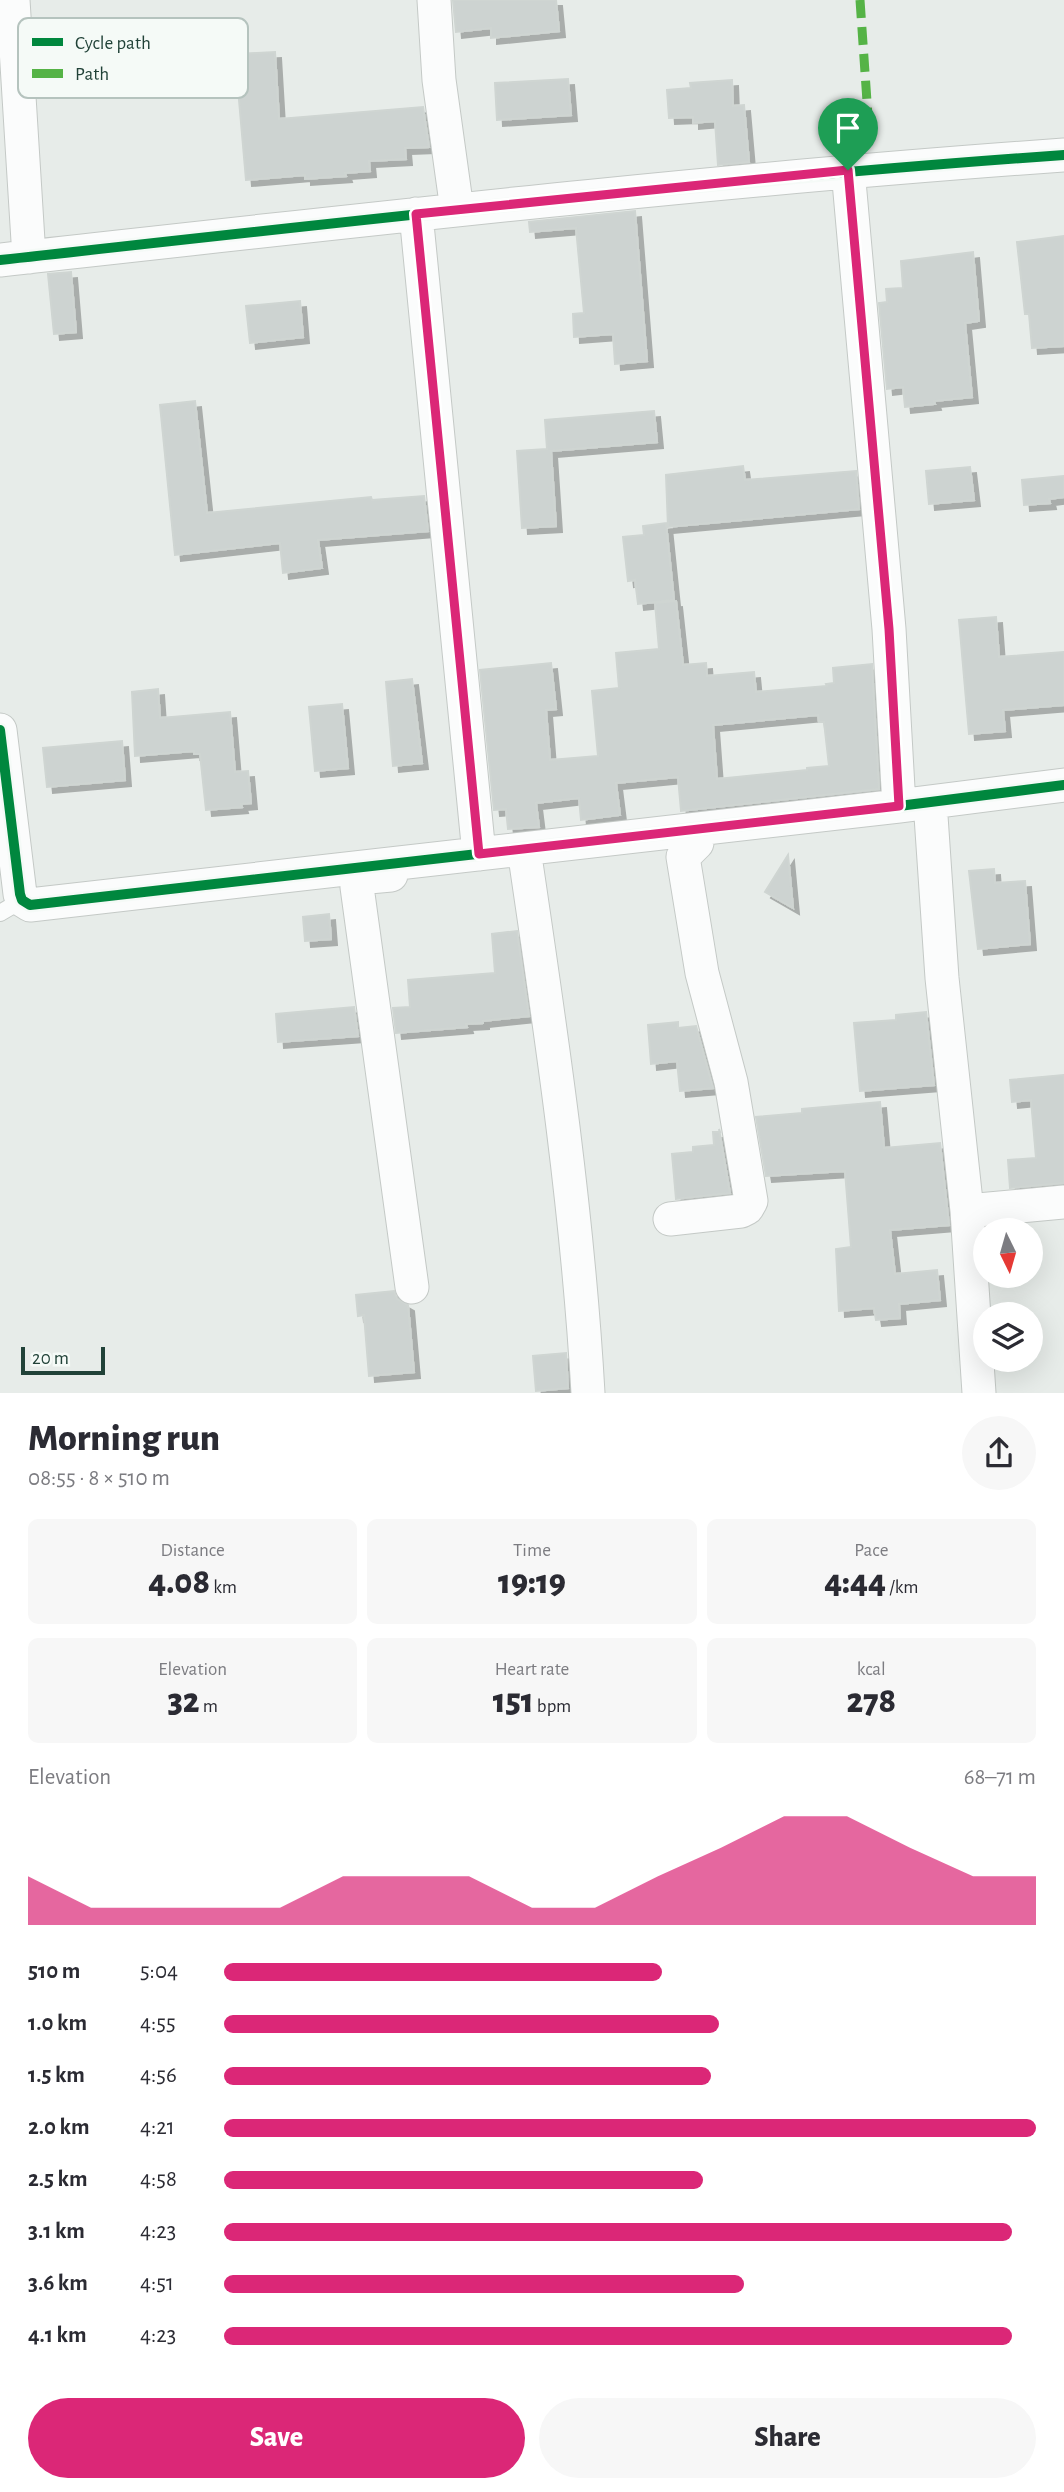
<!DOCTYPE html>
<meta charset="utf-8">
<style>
body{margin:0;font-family:"Alegreya Sans",sans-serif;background:#f7f7f7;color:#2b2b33;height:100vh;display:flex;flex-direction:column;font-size:26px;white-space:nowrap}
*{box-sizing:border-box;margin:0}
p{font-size:23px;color:#7c7c81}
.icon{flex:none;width:38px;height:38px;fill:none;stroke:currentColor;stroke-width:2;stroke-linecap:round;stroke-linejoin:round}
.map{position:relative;height:1393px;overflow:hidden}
.panel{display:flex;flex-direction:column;background:#fff;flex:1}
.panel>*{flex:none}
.needle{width:46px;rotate:175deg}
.fabs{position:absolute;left:973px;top:1218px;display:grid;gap:14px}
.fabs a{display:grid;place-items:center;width:70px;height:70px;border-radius:50%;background:#fff;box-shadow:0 7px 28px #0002;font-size:35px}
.scale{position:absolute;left:21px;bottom:18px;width:84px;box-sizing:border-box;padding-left:7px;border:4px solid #214238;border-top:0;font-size:19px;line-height:24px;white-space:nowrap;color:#214238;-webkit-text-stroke:5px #f5faf7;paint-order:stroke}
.pin{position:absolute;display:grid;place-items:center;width:60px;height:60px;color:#fff;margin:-72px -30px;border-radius:50% 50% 50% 0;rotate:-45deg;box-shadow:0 0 7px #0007}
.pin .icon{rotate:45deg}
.round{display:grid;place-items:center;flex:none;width:74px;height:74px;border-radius:37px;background:#f7f7f7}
.summary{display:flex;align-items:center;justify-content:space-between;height:119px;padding:0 28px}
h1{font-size:38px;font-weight:800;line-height:52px}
.stats{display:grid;grid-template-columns:repeat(3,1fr);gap:10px;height:119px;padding:7px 28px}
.stats div{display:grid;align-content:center;border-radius:10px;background:#f7f7f7;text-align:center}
.stats b{font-size:35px;font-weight:800}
.stats small{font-size:19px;font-weight:400}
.stats p{font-size:19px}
.chart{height:196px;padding:14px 28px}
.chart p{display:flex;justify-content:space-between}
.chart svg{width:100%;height:126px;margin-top:7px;fill:#db2777;opacity:.7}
.button{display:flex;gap:14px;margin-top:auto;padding:14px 28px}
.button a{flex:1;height:80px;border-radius:42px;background:#db2777;color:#fff;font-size:28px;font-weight:800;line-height:80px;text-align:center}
.button a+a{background:#f7f7f7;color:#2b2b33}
ul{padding:0 28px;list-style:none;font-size:23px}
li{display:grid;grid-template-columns:112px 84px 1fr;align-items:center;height:52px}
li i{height:18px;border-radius:9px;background:#db2777}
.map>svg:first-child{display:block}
.building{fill:#cdd3d1;stroke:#cfd5d2;stroke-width:2;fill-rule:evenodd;filter:url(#shadow)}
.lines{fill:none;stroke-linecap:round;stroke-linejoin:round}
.lane-casing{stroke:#c4c9c6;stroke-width:18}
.street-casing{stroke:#c4c9c6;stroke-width:35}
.lane{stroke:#fbfcfc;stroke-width:16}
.street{stroke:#fbfcfc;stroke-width:33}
.quiet{stroke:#55b346;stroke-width:9;stroke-dasharray:18 9;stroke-linecap:butt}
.cycleway-casing{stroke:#f5faf7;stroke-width:15}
.cycleway{stroke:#00873e;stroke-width:10}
.route-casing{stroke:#fff;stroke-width:14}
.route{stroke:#db2777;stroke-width:9}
.key{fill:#f5faf7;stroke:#b5c3be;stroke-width:2}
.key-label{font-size:19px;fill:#214238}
</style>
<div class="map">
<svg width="1064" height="1393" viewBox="0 0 1064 1393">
<defs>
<filter id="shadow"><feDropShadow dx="6" dy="6" stdDeviation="0" flood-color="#0004"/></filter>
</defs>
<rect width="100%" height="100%" fill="#e7ece9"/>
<path class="building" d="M 453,0 L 556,0 L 559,31 L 491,38 L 491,28 L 456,32 Z
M 275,52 L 279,119 L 423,107 L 429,147 L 405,148 L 406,159 L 369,161 L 370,171 L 345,173 L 346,176 L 305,179 L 305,175 L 246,180 L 235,54 Z
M 568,79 L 571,115 L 497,120 L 495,83 Z
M 732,80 L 733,106 L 744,105 L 749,162 L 718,165 L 715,121 L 693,123 L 693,117 L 669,118 L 667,90 L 691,88 L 690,83 Z
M 635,211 L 647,361 L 615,364 L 613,334 L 574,337 L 573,314 L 584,313 L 576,228 L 530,232 L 529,222 Z
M 1064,236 L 1064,346 L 1032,348 L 1029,314 L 1025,314 L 1017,242 Z
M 973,252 L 979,321 L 965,323 L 972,397 L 934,401 L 935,404 L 905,407 L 903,387 L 887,389 L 879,303 L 887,302 L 886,289 L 903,288 L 901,261 Z
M 71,272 L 76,332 L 54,334 L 48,274 Z
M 300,301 L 303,337 L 250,343 L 246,306 Z
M 195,401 L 207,513 L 371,497 L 372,500 L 424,496 L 428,531 L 318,540 L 322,568 L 283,573 L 280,543 L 175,555 L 160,405 Z
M 654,411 L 657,442 L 551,451 L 556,526 L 522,528 L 517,451 L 547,449 L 545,420 Z
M 743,466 L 745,480 L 856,471 L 859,509 L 668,527 L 666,475 Z
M 970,467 L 974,500 L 929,504 L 926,471 Z
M 1064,476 L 1064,497 L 1049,499 L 1050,503 L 1024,505 L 1022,480 Z
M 666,523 L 674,600 L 638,604 L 635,580 L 628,581 L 623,537 L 644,535 L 643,526 Z
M 676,601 L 683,665 L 706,663 L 707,676 L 754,672 L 756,692 L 827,686 L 826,684 L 834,683 L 833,668 L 872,664 L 879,789 L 681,811 L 678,777 L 616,783 L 620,815 L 581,820 L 579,798 L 536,803 L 539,827 L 508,829 L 506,809 L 494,810 L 480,670 L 551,663 L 556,709 L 546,710 L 550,760 L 598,756 L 592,691 L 619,688 L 616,653 L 659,649 L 655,603 ZM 818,715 L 819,722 L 824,722 L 829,766 L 807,768 L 807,770 L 717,779 L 713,725 Z
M 996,617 L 999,657 L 1064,652 L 1064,705 L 1003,710 L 1005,731 L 969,734 L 959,620 Z
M 412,679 L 422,763 L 393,766 L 386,682 Z
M 158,689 L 160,718 L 230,712 L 235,772 L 248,771 L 251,803 L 241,804 L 242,807 L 206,810 L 200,754 L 194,754 L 194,751 L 135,756 L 132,692 Z
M 342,704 L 348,768 L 315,771 L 309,707 Z
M 122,741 L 125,780 L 47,787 L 43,748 Z
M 788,855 L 793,908 L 765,892 Z
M 994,869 L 995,883 L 1025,881 L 1030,944 L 978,949 L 969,871 Z
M 329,914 L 331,939 L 305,941 L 303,917 Z
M 517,931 L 529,1016 L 483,1021 L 483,1023 L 466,1024 L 467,1027 L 396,1033 L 393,1008 L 410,1007 L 408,980 L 495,973 L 492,934 Z
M 354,1007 L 358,1036 L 278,1042 L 276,1014 Z
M 926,1012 L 934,1085 L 860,1091 L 854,1023 L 896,1020 L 896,1015 Z
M 678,1022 L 678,1028 L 696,1026 L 713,1088 L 680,1091 L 677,1061 L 651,1064 L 648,1025 Z
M 1064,1075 L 1064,1183 L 1010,1188 L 1008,1160 L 1036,1158 L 1031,1100 L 1012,1102 L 1010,1080 Z
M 880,1102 L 884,1148 L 940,1143 L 949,1225 L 890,1230 L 895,1274 L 937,1270 L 940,1300 L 899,1304 L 900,1318 L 876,1320 L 874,1308 L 839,1311 L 836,1249 L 851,1247 L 845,1171 L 766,1176 L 756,1117 L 802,1113 L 802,1109 Z
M 719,1129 L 730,1193 L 676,1199 L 672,1154 L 693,1152 L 693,1147 L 714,1145 L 713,1132 L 720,1132 Z
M 394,1291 L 397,1299 L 408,1305 L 414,1372 L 369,1376 L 364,1315 L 358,1316 L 356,1295 Z
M 566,1353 L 568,1388 L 536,1391 L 533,1356 Z"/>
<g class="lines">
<defs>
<path id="lane" d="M 0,913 L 22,900"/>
<path id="street" d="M 13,0 L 29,257
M 434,0 L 439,80 L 457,210
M 848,170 L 889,629 L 899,806
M 416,214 L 479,854
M 0,260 C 354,221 708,180 1064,155
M 0,730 L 20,894 L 22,900 L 30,905 L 899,806 L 1064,785
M 931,816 L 942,978 L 967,1211 L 979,1393
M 526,863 C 552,1039 578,1215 588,1393
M 391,875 L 358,878 L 357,887 L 412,1287
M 967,1211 L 1064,1202
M 670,1219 L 741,1211 L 747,1208 L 751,1201 L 731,1082 L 702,973 L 683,857 L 697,843"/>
</defs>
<use href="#lane" class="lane-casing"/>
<use href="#street" class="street-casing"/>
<use href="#lane" class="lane"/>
<use href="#street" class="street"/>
<path class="quiet" d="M 860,0 L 868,116"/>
<defs>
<path id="cycleway" d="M 0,260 C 354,221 708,180 1064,155
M 0,730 L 20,894 L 22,900 L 30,905 L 899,806 L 1064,785"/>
</defs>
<use href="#cycleway" class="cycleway-casing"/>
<use href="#cycleway" class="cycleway"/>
</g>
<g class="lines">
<defs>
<path id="route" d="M 848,170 L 889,629 L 899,806 L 479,854 L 416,214 Z"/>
</defs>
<use href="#route" class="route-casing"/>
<use href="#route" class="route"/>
</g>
<rect x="18" y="18" width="230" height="80" rx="10" class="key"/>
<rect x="32" y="38" width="31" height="8" fill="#00873e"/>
<rect x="32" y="69" width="31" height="9" fill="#55b346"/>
<g class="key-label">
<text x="75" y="49">Cycle path</text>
<text x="75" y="80">Path</text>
</g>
</svg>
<div class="fabs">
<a><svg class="needle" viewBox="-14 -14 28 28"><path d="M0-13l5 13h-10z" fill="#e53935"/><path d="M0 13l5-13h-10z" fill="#7c7c81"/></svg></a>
<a><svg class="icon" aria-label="layers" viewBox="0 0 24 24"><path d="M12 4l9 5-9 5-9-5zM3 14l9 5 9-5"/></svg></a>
</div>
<div class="scale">20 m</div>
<div class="pin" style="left:848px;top:170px;background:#1e9e55"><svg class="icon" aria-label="arrive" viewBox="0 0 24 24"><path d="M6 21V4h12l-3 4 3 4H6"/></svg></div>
</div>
<section class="panel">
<div class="summary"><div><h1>Morning run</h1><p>08:55 · 8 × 510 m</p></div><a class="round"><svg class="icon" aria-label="share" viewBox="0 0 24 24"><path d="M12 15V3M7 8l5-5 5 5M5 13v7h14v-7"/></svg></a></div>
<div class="stats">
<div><p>Distance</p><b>4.08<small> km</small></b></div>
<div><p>Time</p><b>19:19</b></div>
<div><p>Pace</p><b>4:44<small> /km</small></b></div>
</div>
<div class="stats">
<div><p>Elevation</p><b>32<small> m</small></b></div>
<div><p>Heart rate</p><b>151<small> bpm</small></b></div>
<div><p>kcal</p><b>278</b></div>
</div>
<div class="chart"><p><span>Elevation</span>68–71 m</p>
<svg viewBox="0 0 160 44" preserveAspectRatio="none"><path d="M0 44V27L10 38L20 38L30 38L40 38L50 27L60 27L70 27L80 38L90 38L100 27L110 17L120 6L130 6L140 17L150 27L160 27V44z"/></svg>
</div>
<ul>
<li><b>510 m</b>5:04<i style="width:54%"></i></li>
<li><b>1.0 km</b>4:55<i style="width:61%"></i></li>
<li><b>1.5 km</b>4:56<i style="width:60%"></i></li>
<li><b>2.0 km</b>4:21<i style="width:100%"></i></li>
<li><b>2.5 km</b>4:58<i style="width:59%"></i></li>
<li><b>3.1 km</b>4:23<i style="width:97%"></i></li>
<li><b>3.6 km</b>4:51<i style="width:64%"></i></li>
<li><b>4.1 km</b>4:23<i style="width:97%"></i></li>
</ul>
<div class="button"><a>Save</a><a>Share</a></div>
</section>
